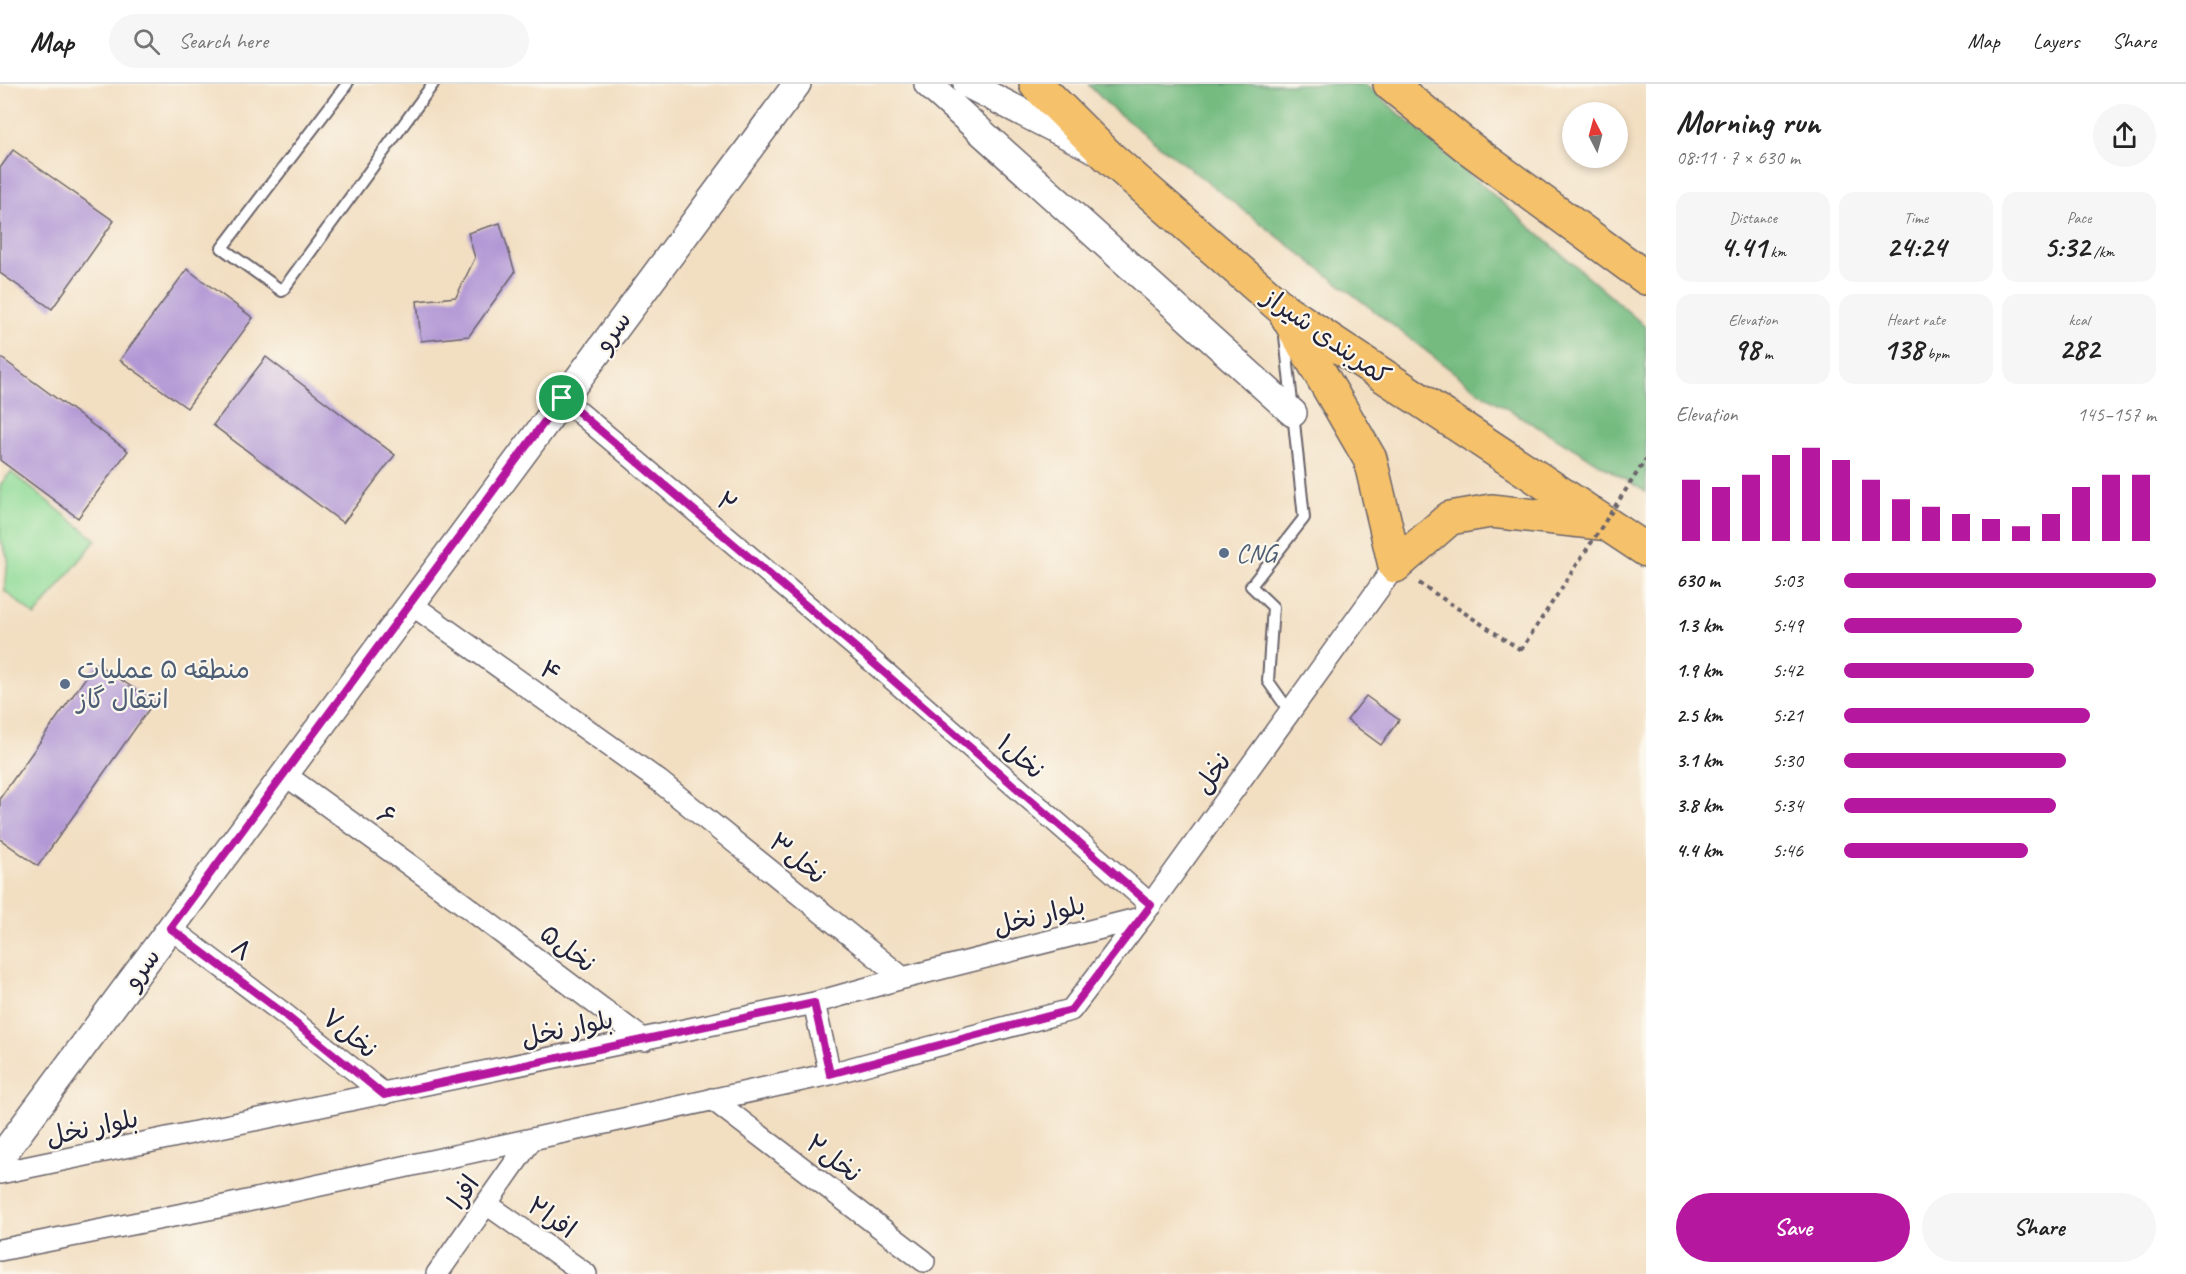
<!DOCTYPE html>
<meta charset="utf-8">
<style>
body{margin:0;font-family:Caveat,"Playpen Sans Arabic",sans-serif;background:#f6f6f6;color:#222;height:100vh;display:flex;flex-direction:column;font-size:22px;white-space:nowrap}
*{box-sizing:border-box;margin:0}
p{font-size:20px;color:#767676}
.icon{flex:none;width:33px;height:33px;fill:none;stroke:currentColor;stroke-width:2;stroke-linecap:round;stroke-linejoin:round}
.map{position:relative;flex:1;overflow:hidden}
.side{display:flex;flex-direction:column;background:#fff;width:540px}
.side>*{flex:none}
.needle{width:39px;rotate:354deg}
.tools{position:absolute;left:1562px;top:18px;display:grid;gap:12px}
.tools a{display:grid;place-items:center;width:66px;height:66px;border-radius:50%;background:#fff;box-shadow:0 3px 9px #0003;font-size:30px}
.pin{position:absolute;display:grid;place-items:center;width:51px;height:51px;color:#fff;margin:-26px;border:3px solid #fff;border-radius:50%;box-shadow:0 2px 6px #0007}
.round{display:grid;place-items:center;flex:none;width:63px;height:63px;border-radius:32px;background:#f6f6f6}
.summary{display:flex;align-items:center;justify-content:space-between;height:102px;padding:0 30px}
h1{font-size:33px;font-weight:800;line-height:45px}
.metrics{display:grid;grid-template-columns:repeat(3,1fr);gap:9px;height:102px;padding:6px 30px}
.metrics div{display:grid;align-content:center;border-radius:15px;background:#f6f6f6;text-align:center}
.metrics b{font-size:30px;font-weight:800}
.metrics small{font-size:16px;font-weight:400}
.metrics p{font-size:16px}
.chart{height:168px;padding:12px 30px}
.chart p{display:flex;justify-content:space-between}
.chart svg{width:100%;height:108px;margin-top:6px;stroke:#b5179e;stroke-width:6}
.button{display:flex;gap:12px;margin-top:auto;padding:12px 30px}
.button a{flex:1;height:69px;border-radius:36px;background:#b5179e;color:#fff;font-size:24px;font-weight:800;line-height:69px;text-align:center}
.button a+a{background:#f6f6f6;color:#222}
ul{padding:0 30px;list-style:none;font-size:20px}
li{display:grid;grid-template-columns:96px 72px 1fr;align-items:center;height:45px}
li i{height:15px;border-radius:8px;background:#b5179e}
header{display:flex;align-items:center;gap:36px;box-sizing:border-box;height:84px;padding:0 30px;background:#fff;border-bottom:2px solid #e0e0e0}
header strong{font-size:28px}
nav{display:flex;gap:33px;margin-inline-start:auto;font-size:21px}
.search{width:420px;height:54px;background:#f6f6f6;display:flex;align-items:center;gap:15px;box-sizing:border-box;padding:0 21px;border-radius:33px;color:#767676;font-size:22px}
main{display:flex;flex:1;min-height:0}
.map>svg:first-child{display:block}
.green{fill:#90db97;stroke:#597e69;stroke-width:1.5}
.forest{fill:#74bb80;stroke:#4b6e5e;stroke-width:1.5}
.building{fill:#b299d5}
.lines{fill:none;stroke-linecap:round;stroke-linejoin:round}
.service-casing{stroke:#6b646a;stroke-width:14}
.minor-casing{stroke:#6b646a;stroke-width:24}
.tertiary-casing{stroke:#6b646a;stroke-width:30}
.trunk-casing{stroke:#6b646a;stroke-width:36}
.path{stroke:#6b646a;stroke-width:4;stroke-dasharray:4.5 4.5;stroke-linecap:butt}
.service{stroke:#fff;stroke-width:10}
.minor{stroke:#fff;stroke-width:21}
.tertiary{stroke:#fff;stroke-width:27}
.trunk{stroke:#f5c16b;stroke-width:33}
.path-bridge{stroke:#6b646a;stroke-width:4;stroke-dasharray:4.5 4.5;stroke-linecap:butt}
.route-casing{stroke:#fff;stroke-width:12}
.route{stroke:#b5179e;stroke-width:8}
.service-dot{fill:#5c6f8a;stroke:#fbf7ec;stroke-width:2}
.labels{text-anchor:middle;stroke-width:4.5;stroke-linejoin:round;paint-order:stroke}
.street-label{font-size:26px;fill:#22223b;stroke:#fbf7ec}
.service-label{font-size:26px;fill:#4e5e75;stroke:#fbf7ec;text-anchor:start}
</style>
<header>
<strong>Map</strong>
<div class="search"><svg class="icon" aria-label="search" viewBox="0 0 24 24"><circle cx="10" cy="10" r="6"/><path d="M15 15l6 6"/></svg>Search here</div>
<nav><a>Map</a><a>Layers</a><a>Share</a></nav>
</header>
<main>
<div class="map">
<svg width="1646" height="1190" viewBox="0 0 1646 1190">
<rect width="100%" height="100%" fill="#fbf7ec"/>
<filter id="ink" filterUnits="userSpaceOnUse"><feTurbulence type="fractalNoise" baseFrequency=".0167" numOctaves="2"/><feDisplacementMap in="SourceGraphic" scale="12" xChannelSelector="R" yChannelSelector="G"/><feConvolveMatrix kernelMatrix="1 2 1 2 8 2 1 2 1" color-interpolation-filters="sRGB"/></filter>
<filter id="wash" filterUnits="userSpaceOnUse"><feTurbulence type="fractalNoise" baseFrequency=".008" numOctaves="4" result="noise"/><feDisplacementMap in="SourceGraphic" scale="24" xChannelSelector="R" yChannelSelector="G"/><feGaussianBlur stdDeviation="1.35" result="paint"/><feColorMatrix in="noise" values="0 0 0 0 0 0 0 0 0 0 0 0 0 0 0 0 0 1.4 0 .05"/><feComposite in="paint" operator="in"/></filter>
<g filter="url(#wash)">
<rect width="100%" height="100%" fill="#f2dec1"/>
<path class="green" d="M 11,388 L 96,456 L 35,532 L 5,507 L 8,474 L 0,454 L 0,401 Z"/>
<path class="forest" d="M 1088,0 L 1365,0 L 1646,243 L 1646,408 L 1478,307 L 1110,23 Z"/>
<g id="blocks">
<path class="building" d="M 13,66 L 114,137 L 52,225 L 0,189 L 0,84 Z
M 500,139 L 515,188 L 469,252 L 421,257 L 417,217 L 456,213 L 475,174 L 468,149 Z
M 187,185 L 253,234 L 187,324 L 120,276 Z
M 0,273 L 128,367 L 78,434 L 0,376 Z
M 266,273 L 395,371 L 343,439 L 213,341 Z
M 96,579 L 154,618 L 38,782 L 0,755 L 0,714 Z
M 1366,612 L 1399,636 L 1381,661 L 1347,636 Z"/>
</g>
</g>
<g filter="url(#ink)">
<use href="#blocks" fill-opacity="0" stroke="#6b646a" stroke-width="1.5"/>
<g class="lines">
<defs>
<path id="service" d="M 347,0 L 222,164 L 282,207 L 433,0
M 1285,252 L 1304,434 L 1251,502 L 1273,523 L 1268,597 L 1290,628"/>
<path id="minor" d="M 562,314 L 856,563 L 1151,821
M 411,520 L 659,697 L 903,894
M 284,690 L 458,816 L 644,956
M 170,844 L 283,929 L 384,1010
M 814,919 L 830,990
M 712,1015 L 924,1177
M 0,1089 L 814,919 L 903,894 L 1141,834
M 488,1121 L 586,1190
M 0,1166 L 224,1122 L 830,990 L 1071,926 L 1141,834 L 1395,482
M 437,1190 L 531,1056"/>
<path id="tertiary" d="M 928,0 L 1293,329
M 967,0 L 1094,65
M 0,1074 L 797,0"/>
<path id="trunk" d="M 1036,0 L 1108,72 L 1283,225 L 1646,466
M 1390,0 L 1469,64 L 1646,194
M 1287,232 L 1370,375 L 1395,482 L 1450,434 L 1491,427 L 1600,439"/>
</defs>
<use href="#service" class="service-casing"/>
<use href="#minor" class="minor-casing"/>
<use href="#tertiary" class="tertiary-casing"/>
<use href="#trunk" class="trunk-casing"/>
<path class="path" d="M 1419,499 L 1521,566"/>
<use href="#service" class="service"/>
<use href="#minor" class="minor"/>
<use href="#tertiary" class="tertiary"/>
<use href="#trunk" class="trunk"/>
<path class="path-bridge" d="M 1521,566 L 1646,375"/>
</g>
</g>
<g class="lines" filter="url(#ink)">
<defs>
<path id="route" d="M 562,314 L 856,564 L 1151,821 L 1071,926 L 830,990 L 814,919 L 384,1011 L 283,929 L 170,844 Z"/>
</defs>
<use href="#route" class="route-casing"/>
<use href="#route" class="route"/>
</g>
<g class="service-dot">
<circle cx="1224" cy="469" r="6"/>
<circle cx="65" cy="600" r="6"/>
</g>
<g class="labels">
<g class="street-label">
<text transform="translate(612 247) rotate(-53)" y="9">سرو</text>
<text transform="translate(1327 252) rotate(35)" y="9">کمربندی شیراز</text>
<text transform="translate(727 418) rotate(40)" y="9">۲</text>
<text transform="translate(551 587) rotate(36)" y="9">۴</text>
<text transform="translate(1021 672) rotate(41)" y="9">نخل۱</text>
<text transform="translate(1212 689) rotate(-54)" y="9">نخل</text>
<text transform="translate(387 731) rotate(36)" y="9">۶</text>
<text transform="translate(798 774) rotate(39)" y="9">نخل۳</text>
<text transform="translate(1039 831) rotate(-14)" y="9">بلوار نخل</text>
<text transform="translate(568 864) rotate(37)" y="9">نخل۵</text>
<text transform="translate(242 865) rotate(37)" y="9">۸</text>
<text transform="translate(141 884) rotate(-53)" y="9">سرو</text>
<text transform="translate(567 944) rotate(-12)" y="9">بلوار نخل</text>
<text transform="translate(350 949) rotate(39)" y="9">نخل۷</text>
<text transform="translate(92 1043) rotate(-12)" y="9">بلوار نخل</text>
<text transform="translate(834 1074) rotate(37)" y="9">نخل۲</text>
<text transform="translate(463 1108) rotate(-55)" y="9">افرا</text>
<text transform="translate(552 1133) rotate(35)" y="9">۲افرا</text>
</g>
<g class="service-label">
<text x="1236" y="478">CNG</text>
<text x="77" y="594">منطقه ۵ عملیات<tspan x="77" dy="30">انتقال گاز</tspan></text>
</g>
</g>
</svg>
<div class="tools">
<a><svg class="needle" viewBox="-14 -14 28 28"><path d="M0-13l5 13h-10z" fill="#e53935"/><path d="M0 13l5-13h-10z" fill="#767676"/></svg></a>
</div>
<div class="pin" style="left:562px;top:314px;background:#1e9e55"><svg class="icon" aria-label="arrive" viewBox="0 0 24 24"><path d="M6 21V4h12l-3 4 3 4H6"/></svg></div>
</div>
<section class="side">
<div class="summary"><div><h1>Morning run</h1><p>08:11 · 7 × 630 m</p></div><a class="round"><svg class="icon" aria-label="share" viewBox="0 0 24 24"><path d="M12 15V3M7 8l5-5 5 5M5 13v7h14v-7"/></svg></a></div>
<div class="metrics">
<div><p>Distance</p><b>4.41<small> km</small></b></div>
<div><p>Time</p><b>24:24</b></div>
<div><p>Pace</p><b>5:32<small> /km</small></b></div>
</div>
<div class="metrics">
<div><p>Elevation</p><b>98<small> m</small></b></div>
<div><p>Heart rate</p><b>138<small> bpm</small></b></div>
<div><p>kcal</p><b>282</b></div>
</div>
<div class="chart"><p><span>Elevation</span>145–157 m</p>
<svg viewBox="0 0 160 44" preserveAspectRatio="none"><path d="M5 44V19M15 44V22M25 44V17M35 44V9M45 44V6M55 44V11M65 44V19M75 44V27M85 44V30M95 44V33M105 44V35M115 44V38M125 44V33M135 44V22M145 44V17M155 44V17"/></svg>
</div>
<ul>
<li><b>630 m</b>5:03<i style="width:100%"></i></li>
<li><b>1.3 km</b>5:49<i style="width:57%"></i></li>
<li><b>1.9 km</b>5:42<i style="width:61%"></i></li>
<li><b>2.5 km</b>5:21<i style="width:79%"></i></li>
<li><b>3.1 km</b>5:30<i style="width:71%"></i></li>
<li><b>3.8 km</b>5:34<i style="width:68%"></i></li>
<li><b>4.4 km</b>5:46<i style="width:59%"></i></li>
</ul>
<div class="button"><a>Save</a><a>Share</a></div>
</section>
</main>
